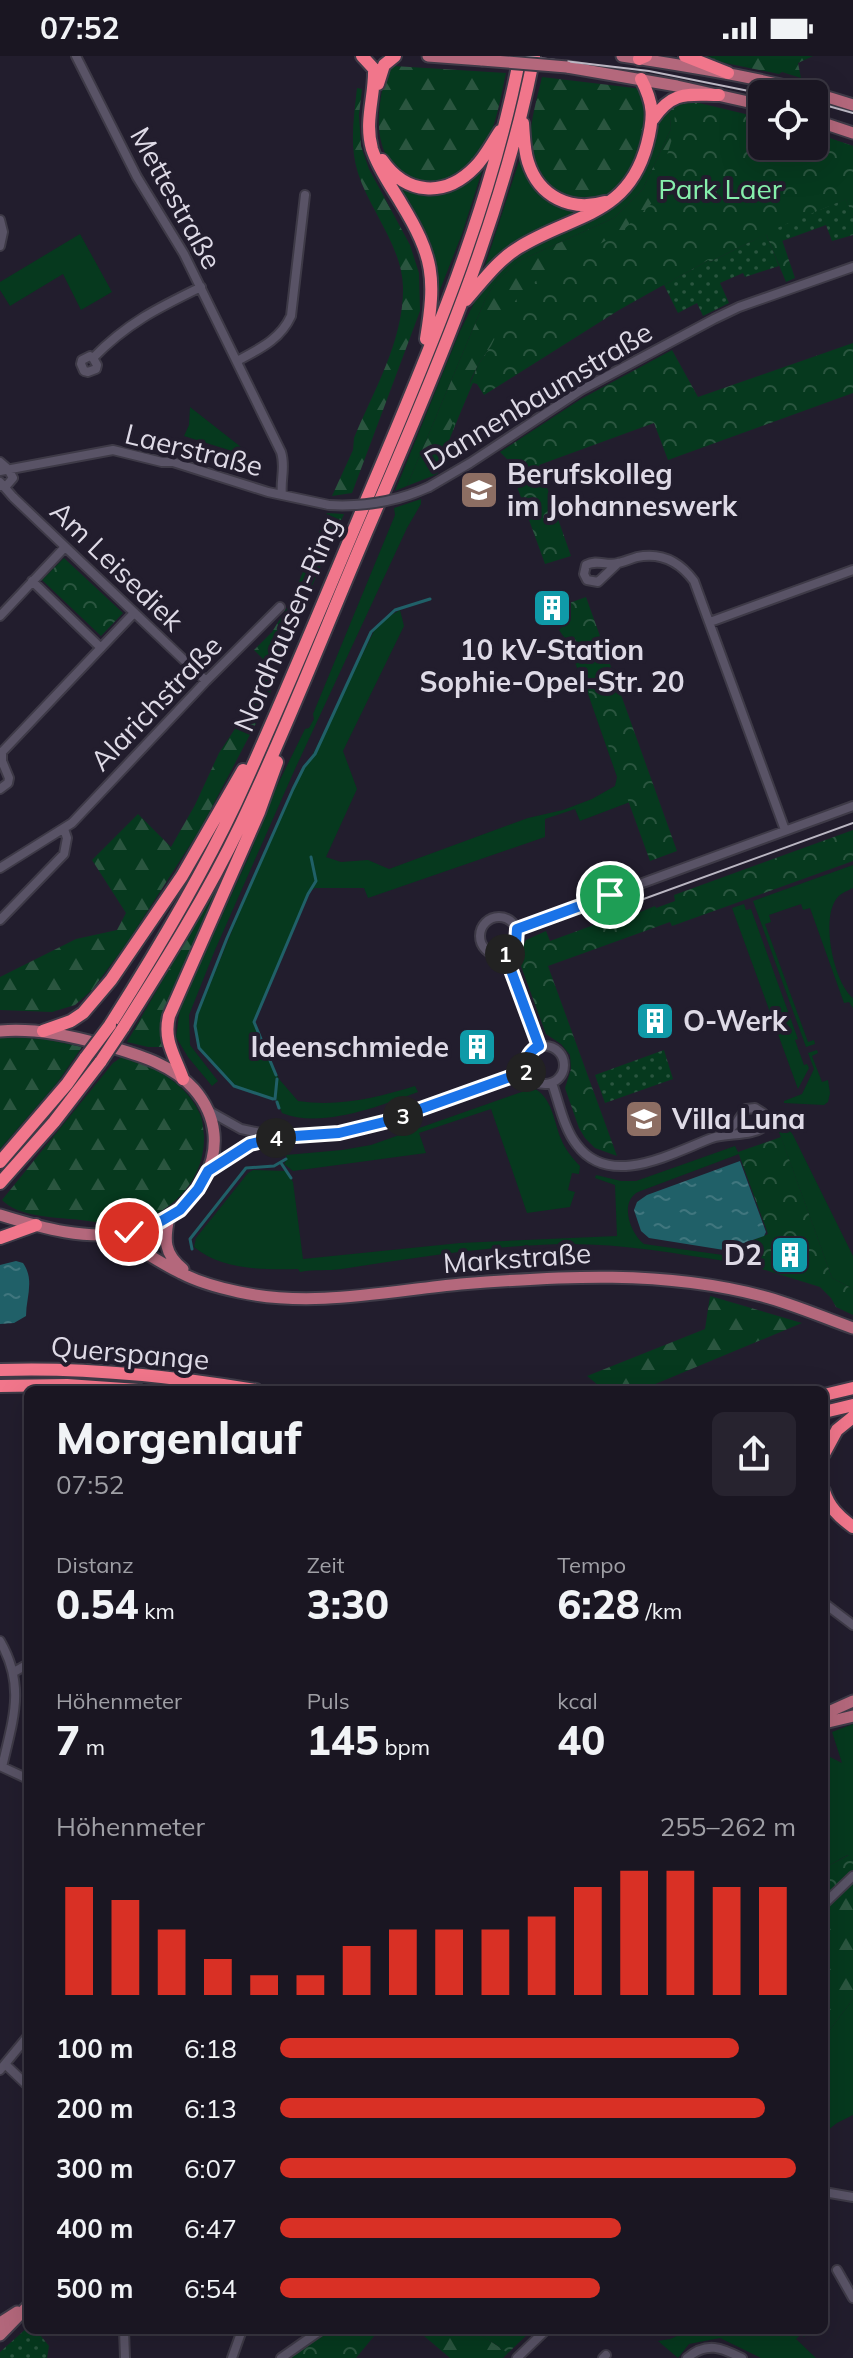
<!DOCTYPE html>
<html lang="de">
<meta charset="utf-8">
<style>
body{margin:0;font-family:Mulish,sans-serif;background:#27232f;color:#f1f3f6;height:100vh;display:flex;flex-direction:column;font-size:30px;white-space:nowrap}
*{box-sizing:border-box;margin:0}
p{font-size:26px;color:#9f9fa5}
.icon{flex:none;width:44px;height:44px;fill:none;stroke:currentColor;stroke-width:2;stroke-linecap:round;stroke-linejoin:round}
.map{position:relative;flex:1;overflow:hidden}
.panel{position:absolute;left:24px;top:1330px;width:804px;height:948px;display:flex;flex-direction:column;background:#1a1622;border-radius:12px;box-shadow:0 8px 32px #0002,0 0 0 2px #383540}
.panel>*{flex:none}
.buttons{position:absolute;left:748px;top:24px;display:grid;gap:16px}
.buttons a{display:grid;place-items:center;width:80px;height:80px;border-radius:12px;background:#1a1622;box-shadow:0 8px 32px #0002,0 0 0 2px #383540;font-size:40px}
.pin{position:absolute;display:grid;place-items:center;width:68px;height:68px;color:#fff;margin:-34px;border:4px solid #fff;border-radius:50%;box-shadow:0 2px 8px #0007}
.km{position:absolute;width:40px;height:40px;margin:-20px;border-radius:50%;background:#222;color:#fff;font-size:22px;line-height:40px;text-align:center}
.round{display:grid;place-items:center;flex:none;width:84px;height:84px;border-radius:12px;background:#27232f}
.summary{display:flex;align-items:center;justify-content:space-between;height:136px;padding:0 32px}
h1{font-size:44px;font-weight:800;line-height:60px}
.stats{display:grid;grid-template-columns:repeat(3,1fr);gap:12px;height:136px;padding:8px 32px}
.stats div{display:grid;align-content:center}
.stats b{font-size:40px;font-weight:800}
.stats small{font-size:22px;font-weight:400}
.stats p{font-size:22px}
.chart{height:224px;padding:16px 32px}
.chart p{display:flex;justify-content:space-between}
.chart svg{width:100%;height:144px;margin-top:8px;stroke:#d93025;stroke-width:6}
ul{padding:0 32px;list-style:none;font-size:26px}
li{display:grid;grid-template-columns:128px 96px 1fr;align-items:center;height:60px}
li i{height:20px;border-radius:10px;background:#d93025}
.status{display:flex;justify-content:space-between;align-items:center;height:56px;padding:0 40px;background:#1a1622;direction:ltr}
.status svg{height:22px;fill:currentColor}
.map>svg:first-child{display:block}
.grass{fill:#06391e}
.forest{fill:url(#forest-firs)}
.park{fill:url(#park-crowns)}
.garden{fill:url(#garden-dots)}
.water{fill:url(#water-ripples)}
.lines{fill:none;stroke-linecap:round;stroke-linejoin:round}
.stream{stroke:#206068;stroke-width:3}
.minor-casing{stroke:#3e3a47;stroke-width:12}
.major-casing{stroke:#3e3a47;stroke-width:15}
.highway-casing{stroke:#3e3a47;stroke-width:16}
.minor{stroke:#595366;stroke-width:8}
.major{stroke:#b4687c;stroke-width:11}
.highway{stroke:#f1768b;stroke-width:12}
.tram{stroke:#bbb7c3;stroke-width:2}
.minor-bridge-casing{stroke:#3e3a47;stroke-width:12;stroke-linecap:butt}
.major-bridge-casing{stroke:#3e3a47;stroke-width:15;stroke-linecap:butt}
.highway-bridge-casing{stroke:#3e3a47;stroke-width:16;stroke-linecap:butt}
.minor-bridge{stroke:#595366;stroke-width:8}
.major-bridge{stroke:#b4687c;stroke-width:11}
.highway-bridge{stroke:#f1768b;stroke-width:12}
.route-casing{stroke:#fff;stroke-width:16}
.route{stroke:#1a73e8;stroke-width:10}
.labels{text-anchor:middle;stroke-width:8;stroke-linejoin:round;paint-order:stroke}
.park-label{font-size:28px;fill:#86efac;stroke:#221d2d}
.street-label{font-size:28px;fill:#dedae6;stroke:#221d2d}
.poi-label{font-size:28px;font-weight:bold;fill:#dedae6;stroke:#221d2d;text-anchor:start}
</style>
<div class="status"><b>07:52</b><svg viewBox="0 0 49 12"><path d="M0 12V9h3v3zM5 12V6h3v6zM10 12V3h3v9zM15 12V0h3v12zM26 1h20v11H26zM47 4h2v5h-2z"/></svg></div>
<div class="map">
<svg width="853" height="2302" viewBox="0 0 853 2302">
<defs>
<pattern id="forest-firs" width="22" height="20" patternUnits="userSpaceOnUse" patternTransform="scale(2)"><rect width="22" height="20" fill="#06391e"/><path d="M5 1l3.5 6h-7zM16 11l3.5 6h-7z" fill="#2a553f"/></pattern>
<pattern id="park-crowns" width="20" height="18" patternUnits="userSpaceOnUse" patternTransform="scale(2)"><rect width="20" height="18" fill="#06391e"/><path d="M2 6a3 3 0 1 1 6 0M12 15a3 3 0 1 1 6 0" fill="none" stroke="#2a553f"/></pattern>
<pattern id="garden-dots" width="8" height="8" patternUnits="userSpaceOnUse" patternTransform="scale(2)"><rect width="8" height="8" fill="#06391e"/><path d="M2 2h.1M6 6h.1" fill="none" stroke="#2a553f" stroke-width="1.8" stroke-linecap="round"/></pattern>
<pattern id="water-ripples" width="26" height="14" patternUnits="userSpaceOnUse" patternTransform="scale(2)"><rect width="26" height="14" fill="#206068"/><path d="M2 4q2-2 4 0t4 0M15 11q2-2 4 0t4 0" fill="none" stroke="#40767e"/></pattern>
</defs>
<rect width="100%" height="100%" fill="#221d2d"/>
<path class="grass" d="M 669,52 L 671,73 L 643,133 L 614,162 L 519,205 L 497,225 L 486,242 L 407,430 L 395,435 L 459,277 L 479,237 L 491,220 L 525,192 L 613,150 C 625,141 636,130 642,116 C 653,91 648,73 669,52 Z
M 521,99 L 591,153 L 483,216 Z
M 484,109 L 462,178 L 436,244 L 436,229 L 394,124 Z
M 80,178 L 112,236 L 81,254 L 63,218 L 10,250 L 0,234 L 0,226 Z
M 190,351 L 246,395 L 248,400 L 184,380 L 189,369 Z
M 421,443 L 421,448 L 407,472 L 295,713 L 215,894 L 189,959 L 190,989 L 218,1025 L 212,1030 L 188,1001 L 176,981 L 180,952 L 249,800 L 273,738 L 305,673 L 309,672 L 314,663 L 313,658 L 395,459 L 394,452 Z
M 552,535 L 560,550 L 630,746 L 580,765 L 575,753 L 545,763 L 545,781 L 368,842 L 364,832 L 315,832 L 308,837 L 254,967 L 279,1023 L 298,1045 C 339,1051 376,1042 415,1030 L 418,1036 C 380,1050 321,1073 282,1057 L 276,1042 L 276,1023 L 274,1042 L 236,1030 L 200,992 L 195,968 L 198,958 L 256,816 L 304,710 L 310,704 L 374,575 L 386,562 L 400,554 L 404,570 L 343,695 L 357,733 L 326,801 L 341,806 L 368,804 L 389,813 L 528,762 L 563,754 L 592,743 L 615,730 L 617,721 L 587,635 L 585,634 L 568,587 L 559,574 L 562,571 L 555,561 L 556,558 L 552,545 L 547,547 L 553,562 L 551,563 C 546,552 542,544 552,535 Z
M 853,809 L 853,832 C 847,835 841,837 837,842 C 820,863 834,927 853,942 L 853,952 L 849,946 L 844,947 L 810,852 L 803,854 L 801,848 L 769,859 L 771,866 L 765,868 L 808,986 L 814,984 L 815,988 L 806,991 L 753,845 Z
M 744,848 L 746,854 L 751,853 L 798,983 L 795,984 L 804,1009 L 807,1008 L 809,1012 L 798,1033 L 732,852 Z
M 817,994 L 818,997 L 812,1000 L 822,1026 L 828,1024 L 830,1037 L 828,1046 L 824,1049 L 784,1047 L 784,1045 L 802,1038 L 814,1013 L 808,997 Z
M 533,1032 C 552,1040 554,1066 561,1083 C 565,1093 572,1102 580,1110 L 579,1118 L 572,1117 L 568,1134 L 575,1136 L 570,1151 L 527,1157 L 491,1053 L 419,1077 L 426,1097 L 293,1115 L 284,1108 L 287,1103 L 286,1099 L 342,1094 L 371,1089 Z
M 779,1068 L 788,1072 L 793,1079 L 853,1200 L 853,1233 L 832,1222 L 779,1076 Z
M 735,1090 L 739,1098 L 638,1136 C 619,1146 630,1177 644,1188 L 730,1200 L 731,1206 C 674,1197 618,1187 561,1188 C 488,1190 414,1202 342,1213 C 328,1215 314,1213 300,1216 L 298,1213 C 265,1214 221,1214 194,1191 L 196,1182 L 248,1117 L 253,1114 L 286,1115 L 293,1126 L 303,1203 L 460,1187 L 617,1180 L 615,1129 L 595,1122 L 596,1119 L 621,1125 L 636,1125 Z
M 853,1668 L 853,1805 L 848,1799 L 824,1812 L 824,1698 L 842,1707 L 832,1676 Z
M 853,1943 L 853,2059 L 837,2067 L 824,2077 L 824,1981 Z
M 691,2274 L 810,2274 L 804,2281 L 801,2278 L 796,2283 L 816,2302 L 761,2302 L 720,2282 L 689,2288 L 678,2302 L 658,2285 L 670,2283 Z"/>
<path class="forest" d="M 691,0 L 813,0 L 798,7 L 801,22 L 782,16 L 779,18 Z
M 394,10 L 506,17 C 500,44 496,75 479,99 C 453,137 396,137 382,89 C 375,66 381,38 386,15 Z
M 542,21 L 643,33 C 644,39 647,45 648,51 C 648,61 645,72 642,82 C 634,120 610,155 566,141 C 548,135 536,120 531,101 C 526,79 537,43 542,21 Z
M 357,32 L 362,33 L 359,59 L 361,90 L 369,113 L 410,189 L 419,217 L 420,255 L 352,437 L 332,440 L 353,394 L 354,382 C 374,334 404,284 403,231 C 402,190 370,155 358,117 C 349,89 354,61 357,32 Z
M 673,49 L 762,62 L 762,90 L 814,90 L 814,77 L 853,90 L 853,162 L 846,143 L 709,204 L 664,229 L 506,269 L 478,309 L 471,323 L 467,340 L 435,419 L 407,430 L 486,242 L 497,225 L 519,205 L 614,162 L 643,133 L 671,73 L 669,52 Z
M 327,457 L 344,458 L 311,532 L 265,650 L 201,772 L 127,887 L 92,934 L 75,949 L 52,956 L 0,954 L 0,921 L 76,883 L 117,874 L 126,857 L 92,804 L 138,758 L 171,791 L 195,749 L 219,697 L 248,653 L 266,606 L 254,594 L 272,576 L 291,545 Z
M 214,835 L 218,838 C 201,875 155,953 164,991 L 148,991 L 127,986 Z
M 10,981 L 45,983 L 82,991 L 57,1027 L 0,1093 L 0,982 Z
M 122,1001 C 152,1009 185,1026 199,1056 C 203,1063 203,1072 204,1080 C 205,1120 177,1154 138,1165 C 116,1171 93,1165 71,1163 C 50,1161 17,1160 2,1144 L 113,1007 Z
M 710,1240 L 802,1267 L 641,1334 L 604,1334 L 587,1320 L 705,1273 Z
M 824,1812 L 853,1815 L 853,1943 L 824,1981 Z
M 417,2274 L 474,2274 L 508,2297 L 503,2302 L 450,2302 Z"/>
<path class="park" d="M 691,45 L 762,62 L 762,90 L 814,90 L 814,77 L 853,90 L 853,162 L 846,143 L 778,172 L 795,222 L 786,226 L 766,178 L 710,206 L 708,204 L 619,254 L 484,339 L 477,328 L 473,327 L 439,406 L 438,417 L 435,419 L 436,406 L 478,309 L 491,290 L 508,255 L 518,241 L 530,229 L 545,219 L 621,176 L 652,147 L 672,83 L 675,59 L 673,49 Z
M 853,287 L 853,337 L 668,404 L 654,367 L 539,409 L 571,500 L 545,508 L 507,403 L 500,396 L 581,343 L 672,294 L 698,341 Z
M 64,502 L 123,557 L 101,580 L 42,524 Z
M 586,541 L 677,795 L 650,805 L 558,551 Z
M 853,774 L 853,805 L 672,870 L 670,866 L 548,910 L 617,1100 L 595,1092 L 585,1082 L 579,1072 L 565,1032 L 571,1013 L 570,999 L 561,988 L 546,978 L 518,902 L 526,884 L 546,875 L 550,885 L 602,866 L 604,871 L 655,850 L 656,852 L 675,845 L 674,839 Z
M 781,1081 L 832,1222 L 853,1233 L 853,1259 L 836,1251 L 831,1242 L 820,1231 L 759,1212 L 749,1186 L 768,1178 L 738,1096 Z
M 849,1799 L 853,1805 L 853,1815 L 824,1845 L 824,1812 Z
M 328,2274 L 379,2274 L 356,2302 L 288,2302 Z
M 474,2274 L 532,2274 L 508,2297 Z"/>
<path class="garden" d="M 846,143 L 853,162 L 853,179 L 832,185 L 826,169 L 782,185 L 777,172 Z
M 766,178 L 779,210 L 745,221 L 743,217 L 720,227 L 729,247 L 703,260 L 697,247 L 678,257 L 664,229 L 709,204 L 710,206 Z
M 664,994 L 673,1023 L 605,1047 L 595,1019 Z
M 28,2271 L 28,2274 L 36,2274 L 49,2290 L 47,2302 L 0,2302 L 0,2296 Z"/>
<path class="water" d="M 740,1105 L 766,1176 L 764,1180 L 724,1194 L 649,1182 L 641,1175 L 634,1154 L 637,1146 L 647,1139 Z
M 16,1205 L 23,1207 C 35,1224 26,1242 26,1260 L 14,1267 L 0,1268 L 0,1209 Z"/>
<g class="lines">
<path class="stream" d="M 276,1019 L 254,966 L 308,838 L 316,825 L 311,801
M 273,1043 L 234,1030 L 199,992 L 195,970 L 197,958 L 227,882 L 293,733 L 304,711 L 315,698 L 371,576 L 395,554 L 430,543
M 275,1043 L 277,1023
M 277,1046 L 279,1052
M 281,1107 L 291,1122
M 192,1193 L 190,1183 L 246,1112 L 274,1110 L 286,1103"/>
<defs>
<path id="minor" d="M 76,0 L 137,121 L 184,198 L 281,396 C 286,411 280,424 282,439
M 0,164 L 3,176 L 0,190
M 93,302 L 97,309 L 96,313 L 88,316 L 84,315 L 81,308 L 82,304 L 90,300 L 93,302 C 127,267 158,252 201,231
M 237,305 C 259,293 280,284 291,260 L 305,139
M 0,406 L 8,413 L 13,422 L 7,429 L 1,430
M 0,415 L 113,394 L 162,406 L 173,406 L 268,436 L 329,449
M 0,426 L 13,441 L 206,625
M 429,431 L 470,407 L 581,334 L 714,263 L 739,251 L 853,211
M 618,507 L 598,526 L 587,524 L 584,518 L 586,509 C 597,503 606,510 618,507 C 624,506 630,503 637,501 C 661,496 680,506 694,525 L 785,774
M 32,525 L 101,592
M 0,560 L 65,491
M 710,566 L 853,514
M 0,733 L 8,727 L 9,722 L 2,705 L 2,696 L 134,557
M 0,812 L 72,767 L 206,625 L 280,551
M480 880a19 19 0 1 1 38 0a19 19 0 1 1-38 0Z
M 0,864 L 64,798 L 67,782 L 64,773
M 517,873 L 853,750
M 505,898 L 539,990
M526 1009a19 19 0 1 1 38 0a19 19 0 1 1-38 0Z
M 552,1027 C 559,1047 564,1073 577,1089 C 610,1133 672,1097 712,1082 C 727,1077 755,1080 764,1070 L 763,1057 L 755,1052 L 746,1053 L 737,1066 L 726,1077
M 207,1054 L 241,1073 L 275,1080
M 209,1114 L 250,1088 L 280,1081 L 339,1077 L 384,1066 L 527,1015
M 824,1547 L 853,1569
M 0,1585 C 26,1630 13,1663 2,1711
M 14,1616 L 28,1608
M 0,1710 L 28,1723
M 824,1848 L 853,1820
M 5,2008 L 28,2030
M 0,2014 L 28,1980
M 824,2136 L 853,2141
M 837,2214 L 853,2242
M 124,2274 L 125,2302
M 232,2302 L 242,2274
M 281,2302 L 321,2274
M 517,2302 L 546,2274
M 603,2302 L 606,2299
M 687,2302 C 707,2285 722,2292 742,2302"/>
<path id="major" d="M 428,0 L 482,4
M 622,0 C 700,12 777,24 853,49
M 567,11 L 677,30 L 762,49
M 814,64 L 853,77
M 0,975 C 37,972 72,980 108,990 C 138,999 172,1008 194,1033 C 243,1090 196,1162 131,1176 C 87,1185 42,1172 0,1159
M 169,1161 C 164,1184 164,1198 183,1213
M 113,1178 C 136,1190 158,1206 181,1217 C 198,1226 220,1232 239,1236 C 312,1252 388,1235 461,1228 C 562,1220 663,1214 762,1240 C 793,1248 822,1261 853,1272
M 824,1658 L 853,1645
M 824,1667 L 853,1660
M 0,2267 L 17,2256
M 0,2279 L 28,2250"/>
<path id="highway" d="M 362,0 L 374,13 C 375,40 364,65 372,93 C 378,112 391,130 401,147 C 434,201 436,222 426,283
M 685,0 L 728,17
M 639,3 L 646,0
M 378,28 L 384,9 L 395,0
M 653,63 C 673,34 687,39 719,39
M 523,67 C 524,79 524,94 528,106 C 539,141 571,156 605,146
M 382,104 C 406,139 445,142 475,111 C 485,101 492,87 500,75
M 466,244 C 482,226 497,205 518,192 C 572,158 628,161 647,88 C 654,61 654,48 641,23
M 110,969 C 155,898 199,825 235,749 C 278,656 317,561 357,466 C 421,315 489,162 520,0
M 123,972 C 165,906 207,839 241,768 C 290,666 330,560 375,456 C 439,308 503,159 534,0
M 43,975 L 71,965 L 83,957 L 111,924 L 182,820 L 243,714
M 183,1023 C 175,1000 163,985 169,960 L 259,756 L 277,706
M 0,1106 L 67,1028 L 86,1001
M 0,1127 L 54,1066 L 101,1005
M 0,1182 L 36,1169
M 0,1314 C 87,1311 171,1320 256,1334
M 0,1330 L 67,1329 L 138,1334
M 824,1339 L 853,1332
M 824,1356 L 853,1349
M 824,1398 L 837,1374 L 853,1361
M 824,1435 C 829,1451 839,1461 853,1471"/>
</defs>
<use href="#minor" class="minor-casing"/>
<use href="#major" class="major-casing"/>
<use href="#highway" class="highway-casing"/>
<use href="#minor" class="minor"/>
<use href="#major" class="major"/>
<use href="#highway" class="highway"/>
<path class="tram" d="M 522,0 L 649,15 L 764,38
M 753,30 L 784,38
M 814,46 L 853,57
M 616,853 L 853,767"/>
<defs>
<path id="minor-bridge" d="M 329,449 C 364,451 396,446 429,431"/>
<path id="major-bridge" d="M 482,4 L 567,11"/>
<path id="highway-bridge" d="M 86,1001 L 110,969
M 101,1005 L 123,972"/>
</defs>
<use href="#minor-bridge" class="minor-bridge-casing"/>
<use href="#major-bridge" class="major-bridge-casing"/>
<use href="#highway-bridge" class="highway-bridge-casing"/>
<use href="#minor-bridge" class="minor-bridge"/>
<use href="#major-bridge" class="major-bridge"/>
<use href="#highway-bridge" class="highway-bridge"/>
</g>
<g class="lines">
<defs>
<path id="route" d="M 129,1176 L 158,1167 L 180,1154 L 198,1133 L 208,1115 L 250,1088 L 280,1081 L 339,1077 L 384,1066 L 527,1015 C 525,1004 528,996 539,990 L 505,898 L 516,888 L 517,873 L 610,839"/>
</defs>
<use href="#route" class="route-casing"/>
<use href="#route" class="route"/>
</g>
<defs>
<symbol id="school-square" viewBox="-11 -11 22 22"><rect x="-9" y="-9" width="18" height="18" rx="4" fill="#8d6e63" stroke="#221d2d"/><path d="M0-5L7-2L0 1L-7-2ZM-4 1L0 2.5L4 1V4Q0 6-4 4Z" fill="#fff"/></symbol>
<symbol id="building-square" viewBox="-11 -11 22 22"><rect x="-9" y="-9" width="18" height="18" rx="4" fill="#0f9aa8" stroke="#221d2d"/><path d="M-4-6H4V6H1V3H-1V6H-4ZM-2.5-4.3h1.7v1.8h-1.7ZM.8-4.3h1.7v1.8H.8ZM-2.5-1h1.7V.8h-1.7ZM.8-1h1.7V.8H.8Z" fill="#fff"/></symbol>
</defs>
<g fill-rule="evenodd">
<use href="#school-square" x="457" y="412" width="44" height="44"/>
<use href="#building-square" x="530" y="530" width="44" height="44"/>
<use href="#building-square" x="633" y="943" width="44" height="44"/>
<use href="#building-square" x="455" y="969" width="44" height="44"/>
<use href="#school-square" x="622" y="1041" width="44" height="44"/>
<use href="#building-square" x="768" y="1177" width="44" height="44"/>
</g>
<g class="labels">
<g class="park-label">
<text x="720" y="143">Park Laer</text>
</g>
<g class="street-label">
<text transform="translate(176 142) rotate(61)" y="10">Mettestraße</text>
<text transform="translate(538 340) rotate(-31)" y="10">Dannenbaumstraße</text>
<text transform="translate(194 394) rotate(14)" y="10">Laerstraße</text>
<text transform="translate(117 510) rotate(44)" y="10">Am Leisediek</text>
<text transform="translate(287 568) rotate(-67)" y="10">Nordhausen-Ring</text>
<text transform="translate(156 647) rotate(-46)" y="10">Alarichstraße</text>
<text transform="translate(517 1202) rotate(-4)" y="10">Markstraße</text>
<text transform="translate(130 1297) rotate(5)" y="10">Querspange</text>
</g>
<g class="poi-label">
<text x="507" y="428">Berufskolleg<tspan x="507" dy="32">im Johanneswerk</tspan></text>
<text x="552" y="604" text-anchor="middle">10 kV-Station<tspan x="552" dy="32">Sophie-Opel-Str. 20</tspan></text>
<text x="683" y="975">O-Werk</text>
<text x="449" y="1001" text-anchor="end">Ideenschmiede</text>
<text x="672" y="1073">Villa Luna</text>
<text x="762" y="1209" text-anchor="end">D2</text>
</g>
</g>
</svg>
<div class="buttons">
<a><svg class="icon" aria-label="locate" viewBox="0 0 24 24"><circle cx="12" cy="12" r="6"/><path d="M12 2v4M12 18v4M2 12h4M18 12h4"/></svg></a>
</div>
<div class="pin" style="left:610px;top:839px;background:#1e9e55"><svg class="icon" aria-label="arrive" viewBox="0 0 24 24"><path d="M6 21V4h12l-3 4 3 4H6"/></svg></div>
<div class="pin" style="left:129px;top:1176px;background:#d93025"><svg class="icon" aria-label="check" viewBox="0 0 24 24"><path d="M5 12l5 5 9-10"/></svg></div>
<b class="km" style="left:505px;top:898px">1</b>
<b class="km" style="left:526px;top:1016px">2</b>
<b class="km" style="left:403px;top:1060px">3</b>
<b class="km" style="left:276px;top:1082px">4</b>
<section class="panel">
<div class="summary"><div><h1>Morgenlauf</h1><p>07:52</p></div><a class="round"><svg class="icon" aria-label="share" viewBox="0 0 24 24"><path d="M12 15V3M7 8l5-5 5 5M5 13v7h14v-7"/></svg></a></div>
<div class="stats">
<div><p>Distanz</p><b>0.54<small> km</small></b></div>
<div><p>Zeit</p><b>3:30</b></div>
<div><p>Tempo</p><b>6:28<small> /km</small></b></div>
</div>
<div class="stats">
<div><p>Höhenmeter</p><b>7<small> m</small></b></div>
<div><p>Puls</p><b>145<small> bpm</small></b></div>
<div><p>kcal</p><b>40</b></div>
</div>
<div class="chart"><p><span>Höhenmeter</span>255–262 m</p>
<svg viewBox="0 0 160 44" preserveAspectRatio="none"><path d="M5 44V11M15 44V15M25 44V24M35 44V33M45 44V38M55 44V38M65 44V29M75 44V24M85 44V24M95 44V24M105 44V20M115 44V11M125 44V6M135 44V6M145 44V11M155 44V11"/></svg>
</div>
<ul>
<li><b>100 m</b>6:18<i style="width:89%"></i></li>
<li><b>200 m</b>6:13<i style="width:94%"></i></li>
<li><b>300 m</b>6:07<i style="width:100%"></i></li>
<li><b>400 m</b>6:47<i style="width:66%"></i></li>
<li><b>500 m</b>6:54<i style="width:62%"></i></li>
</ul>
</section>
</div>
